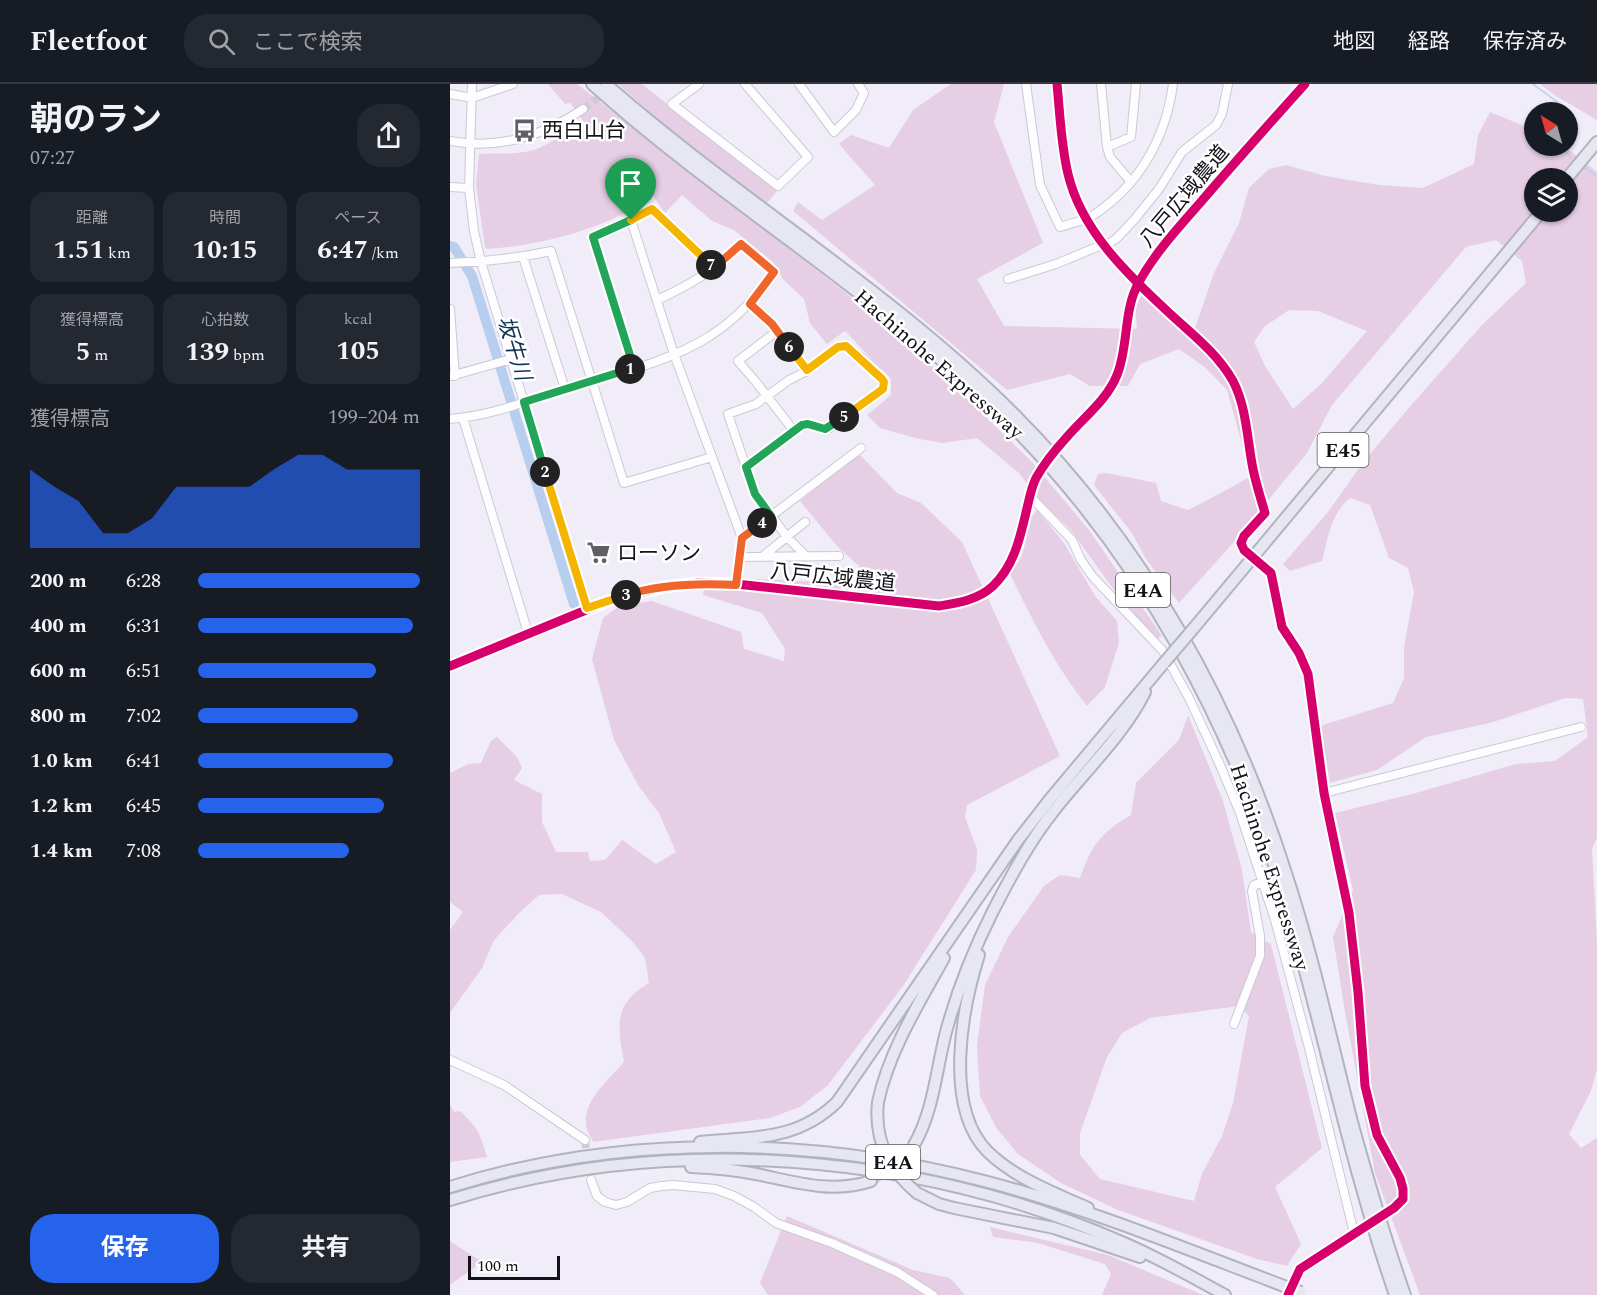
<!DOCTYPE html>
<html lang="ja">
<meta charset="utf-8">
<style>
body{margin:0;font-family:Spectral,"Noto Sans JP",serif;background:#242831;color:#f1f3f6;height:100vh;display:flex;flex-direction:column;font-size:22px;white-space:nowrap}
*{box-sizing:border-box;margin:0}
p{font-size:20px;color:#9ea1a6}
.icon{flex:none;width:33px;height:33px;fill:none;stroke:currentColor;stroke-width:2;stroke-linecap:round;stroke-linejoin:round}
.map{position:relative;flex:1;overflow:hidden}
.panel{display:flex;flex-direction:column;background:#171b24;width:450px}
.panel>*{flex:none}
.needle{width:39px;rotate:323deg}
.tools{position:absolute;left:1074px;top:18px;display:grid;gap:12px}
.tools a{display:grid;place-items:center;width:54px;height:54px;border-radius:50%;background:#171b24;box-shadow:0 2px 4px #0004;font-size:30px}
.scale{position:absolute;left:18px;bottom:15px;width:92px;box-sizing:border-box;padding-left:6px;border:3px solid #131219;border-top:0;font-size:16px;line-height:21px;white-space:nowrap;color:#131219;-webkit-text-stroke:4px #fff;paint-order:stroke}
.pin{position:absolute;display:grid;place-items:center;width:51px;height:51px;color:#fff;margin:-62px -26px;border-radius:50% 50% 50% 0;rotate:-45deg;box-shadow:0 0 6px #0007}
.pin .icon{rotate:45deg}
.km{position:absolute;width:30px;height:30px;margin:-15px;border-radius:50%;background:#222;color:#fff;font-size:16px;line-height:30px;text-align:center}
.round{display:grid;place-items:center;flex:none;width:63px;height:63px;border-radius:24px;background:#242831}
.head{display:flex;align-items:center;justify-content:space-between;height:102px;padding:0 30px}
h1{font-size:33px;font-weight:700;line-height:45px}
.figures{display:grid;grid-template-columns:repeat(3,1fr);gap:9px;height:102px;padding:6px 30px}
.figures div{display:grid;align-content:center;border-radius:15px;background:#242831;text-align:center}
.figures b{font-size:26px;font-weight:700}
.figures small{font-size:16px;font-weight:400}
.figures p{font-size:16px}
.chart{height:168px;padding:12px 30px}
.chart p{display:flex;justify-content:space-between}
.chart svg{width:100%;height:108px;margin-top:6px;fill:#2563eb;opacity:.7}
.primary-button{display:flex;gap:12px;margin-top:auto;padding:12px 30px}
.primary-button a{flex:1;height:69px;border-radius:24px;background:#2563eb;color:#fff;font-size:24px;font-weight:700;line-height:69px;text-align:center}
.primary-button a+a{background:#242831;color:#f1f3f6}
ul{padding:0 30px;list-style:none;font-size:20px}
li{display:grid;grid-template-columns:96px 72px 1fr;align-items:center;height:45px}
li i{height:15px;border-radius:8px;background:#2563eb}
header{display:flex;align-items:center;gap:36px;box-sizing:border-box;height:84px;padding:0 30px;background:#171b24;border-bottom:2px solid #363941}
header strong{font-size:28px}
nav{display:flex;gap:33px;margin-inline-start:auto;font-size:21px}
.search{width:420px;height:54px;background:#242831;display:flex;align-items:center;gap:15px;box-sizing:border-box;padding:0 21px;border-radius:24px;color:#9ea1a6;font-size:22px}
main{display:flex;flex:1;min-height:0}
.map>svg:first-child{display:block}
.green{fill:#e6cee4;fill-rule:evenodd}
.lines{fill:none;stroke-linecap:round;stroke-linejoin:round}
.stream{stroke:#b7ceee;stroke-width:1.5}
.river{stroke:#b7ceee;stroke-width:10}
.minor-tunnel{stroke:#cfccd7;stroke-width:8;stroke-dasharray:8 4;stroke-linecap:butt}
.highway-tunnel{stroke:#cfccd7;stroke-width:10;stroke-dasharray:10 5;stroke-linecap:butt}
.minor-casing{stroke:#cbc9d2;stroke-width:10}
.highway-casing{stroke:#b3b3c0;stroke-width:14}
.minor{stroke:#fdfcfe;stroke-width:8}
.highway{stroke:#e6e7f0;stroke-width:10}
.minor-bridge-casing{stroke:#cbc9d2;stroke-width:10;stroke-linecap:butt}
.highway-bridge-casing{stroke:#b3b3c0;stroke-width:14;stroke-linecap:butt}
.minor-bridge{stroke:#fdfcfe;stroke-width:8}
.highway-bridge{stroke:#e6e7f0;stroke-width:10}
.cycleway-casing{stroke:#fff;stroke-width:13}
.cycleway{stroke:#d6006c;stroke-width:9}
.split-1-casing{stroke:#fff;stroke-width:12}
.split-2-casing{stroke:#fff;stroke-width:12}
.split-3-casing{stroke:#fff;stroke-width:12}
.split-4-casing{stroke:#fff;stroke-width:12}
.split-5-casing{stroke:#fff;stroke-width:12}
.split-6-casing{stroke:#fff;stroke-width:12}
.split-7-casing{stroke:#fff;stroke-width:12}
.split-8-casing{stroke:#fff;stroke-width:12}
.split-1{stroke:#22a559;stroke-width:8}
.split-2{stroke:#22a559;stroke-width:8}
.split-3{stroke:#f5b400;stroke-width:8}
.split-4{stroke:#f0652b;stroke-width:8}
.split-5{stroke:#22a559;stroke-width:8}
.split-6{stroke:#f5b400;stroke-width:8}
.split-7{stroke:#f0652b;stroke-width:8}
.split-8{stroke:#f5b400;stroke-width:8}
.labels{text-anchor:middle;stroke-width:5;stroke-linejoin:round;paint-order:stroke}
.shield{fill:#fff;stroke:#5a595e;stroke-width:1.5}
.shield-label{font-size:20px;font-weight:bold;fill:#131219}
.poi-label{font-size:21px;fill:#131219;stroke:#fff;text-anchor:start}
.street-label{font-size:21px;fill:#131219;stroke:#fff}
.water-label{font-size:22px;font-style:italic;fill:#0d3358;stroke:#fff}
</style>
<header>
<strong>Fleetfoot</strong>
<div class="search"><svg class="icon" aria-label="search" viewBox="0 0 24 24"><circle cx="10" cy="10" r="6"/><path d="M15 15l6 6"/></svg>ここで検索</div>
<nav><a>地図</a><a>経路</a><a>保存済み</a></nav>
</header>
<main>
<section class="panel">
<div class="head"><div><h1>朝のラン</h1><p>07:27</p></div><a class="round"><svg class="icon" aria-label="share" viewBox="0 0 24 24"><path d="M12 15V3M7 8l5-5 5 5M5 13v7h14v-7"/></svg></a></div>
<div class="figures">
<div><p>距離</p><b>1.51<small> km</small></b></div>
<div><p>時間</p><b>10:15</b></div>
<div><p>ペース</p><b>6:47<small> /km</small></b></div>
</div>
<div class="figures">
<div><p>獲得標高</p><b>5<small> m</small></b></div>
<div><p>心拍数</p><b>139<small> bpm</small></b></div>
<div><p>kcal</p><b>105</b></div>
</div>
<div class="chart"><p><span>獲得標高</span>199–204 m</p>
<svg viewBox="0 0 160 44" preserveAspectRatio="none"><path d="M0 44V12L10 19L20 25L30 38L40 38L50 32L60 19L70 19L80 19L90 19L100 12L110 6L120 6L130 12L140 12L150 12L160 12V44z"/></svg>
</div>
<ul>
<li><b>200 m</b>6:28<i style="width:100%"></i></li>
<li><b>400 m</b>6:31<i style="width:97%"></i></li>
<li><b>600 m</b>6:51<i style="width:80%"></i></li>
<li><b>800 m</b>7:02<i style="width:72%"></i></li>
<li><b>1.0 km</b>6:41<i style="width:88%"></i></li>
<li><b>1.2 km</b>6:45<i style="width:84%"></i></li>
<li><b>1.4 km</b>7:08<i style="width:68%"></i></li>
</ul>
<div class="primary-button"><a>保存</a><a>共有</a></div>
</section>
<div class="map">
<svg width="1147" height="1211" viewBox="0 0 1147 1211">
<rect width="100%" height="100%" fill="#f0edf9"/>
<path class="green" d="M 98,0 L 127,0 L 405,216 L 496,294 L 582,378 L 639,446 L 712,552 L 707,555 L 669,513 L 621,446 L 587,413 L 569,389 L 527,354 L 493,359 L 469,355 L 430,344 L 417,331 L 441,311 L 441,295 L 395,247 L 377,260 L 360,239 L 354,215 L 333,195 L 324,179 L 284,146 L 262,137 L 232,111 L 215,129 L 203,112 C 156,145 93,161 37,165 L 35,163 L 26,100 L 29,70 C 48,69 69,71 87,65 C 98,60 110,52 122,47 L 123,51 L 135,39 L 120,19 L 115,20 Z
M 168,0 L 192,0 L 327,107 L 317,119 L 210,37 Z
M 501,0 L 554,0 L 544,38 L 593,159 L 527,195 L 554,242 L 687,245 L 685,223 L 697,203 L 744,247 L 764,189 L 789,139 L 799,104 L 819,85 L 836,81 L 875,92 L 929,101 L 973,104 L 1024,80 L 1028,51 L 1040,28 L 1084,46 L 1084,62 L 1114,62 L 1147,88 L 1147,754 L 1142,765 L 1147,858 L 1147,986 L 1141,1007 L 1119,1050 L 1131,1064 L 1147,1054 L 1147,1211 L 970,1211 L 925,1089 L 895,928 L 883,853 L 903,806 L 885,729 L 966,709 L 1066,680 L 1105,677 L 1138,653 L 1133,615 L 1115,614 L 1040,639 L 976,653 L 927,686 L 880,699 L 870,642 L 943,619 L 954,594 L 954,563 L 964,508 L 958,484 L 939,474 L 920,421 L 900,414 C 881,429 878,454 872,477 L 840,487 L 833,480 L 878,428 L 914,377 L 957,326 L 1032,241 L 1076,199 L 1072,177 L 1046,156 L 1016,163 L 882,321 L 857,369 L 784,458 L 729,519 L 696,475 L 682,449 L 644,401 L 648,390 L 657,389 L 706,399 L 711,417 L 738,426 L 771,409 L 801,392 L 777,306 L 756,284 L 729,265 L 690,280 L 678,302 L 640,302 L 620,290 L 557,306 L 343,127 L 348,118 L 372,136 L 425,101 L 389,60 L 401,51 L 439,64 L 463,26 ZM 1084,94 L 1118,94 L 1118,128 L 1084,128 ZM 839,226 L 868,227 L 917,247 L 871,300 L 843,325 L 815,282 L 804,258 L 815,242 Z
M 1090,0 L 1147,0 L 1147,36 L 1106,12 Z
M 410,371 L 447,409 L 471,419 L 512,458 L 610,672 L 517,721 L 515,733 L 527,765 L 526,786 L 453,902 L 378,1001 L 350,1023 L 320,1034 L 143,1058 C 141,1053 136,1046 136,1041 C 134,1014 159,996 174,978 C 167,941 164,919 199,899 L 195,874 L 183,858 L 151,828 L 112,810 L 89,811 L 69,829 L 44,856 L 32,884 L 0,929 L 0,846 L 13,828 L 0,818 L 0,689 L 18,680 L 31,679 L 41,657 L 47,653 L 67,673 L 72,684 L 64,696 L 92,710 L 92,738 L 106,768 L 138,768 L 140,777 L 155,776 L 172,756 L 206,780 L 226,768 L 209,729 L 188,701 L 164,656 L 142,575 L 153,534 L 169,522 L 202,517 L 291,548 L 294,565 L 334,577 L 335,565 L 312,529 L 253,511 L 254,506 L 284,504 L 305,495 L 415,500 L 411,484 L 387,462 L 350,417 L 389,385 Z
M 587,426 L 614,459 L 645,512 L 667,537 L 669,559 L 655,603 L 637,622 C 605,582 582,535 560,490 L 572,472 L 581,434 Z
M 738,631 L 773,717 L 792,786 L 801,848 L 821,860 L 872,1064 L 825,1103 L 851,1160 L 837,1182 L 807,1175 L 668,1126 L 611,1099 L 568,1070 L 547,1045 L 530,1012 L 527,962 L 535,901 L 558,853 L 594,802 L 610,791 L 630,794 C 642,761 650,749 681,731 L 686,699 L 729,656 ZM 789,922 L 799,932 L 783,1019 L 772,1052 L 752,1090 L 744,1117 L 650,1095 L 630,1071 L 630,1049 L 657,973 L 672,949 L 700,934 Z
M 0,1021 L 4,1028 L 10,1027 C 28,1044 30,1049 37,1073 L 0,1078 Z
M 337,1132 L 463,1186 L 500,1194 L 515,1211 L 318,1211 L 310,1199 Z
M 540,1143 L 658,1171 L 753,1211 L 652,1211 L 661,1190 L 655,1180 L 588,1159 L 543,1153 Z
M 0,1157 L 32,1178 L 0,1201 Z"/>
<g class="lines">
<path class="stream" d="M 1083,0 L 1114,23 L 1106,28
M 1109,62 L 1121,73
M 1135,84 L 1147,92"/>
<path class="river" d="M 0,162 L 4,163 L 22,192 L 124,520"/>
<path class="minor-tunnel" d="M 133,25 L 167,0
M 587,392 L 616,354
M 135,1056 L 139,1089"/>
<path class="highway-tunnel" d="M 421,1097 L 447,1081 L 464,1061"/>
<defs>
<path id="minor" d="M 22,0 L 19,104 L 24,147 L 31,178 L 137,524
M 249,0 L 222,20 L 328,102 L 358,73 L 295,0
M 349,0 L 384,48 L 406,26 L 414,9 L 408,0
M 576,0 L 590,101 L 610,143 C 622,139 635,137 645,130 C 690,100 716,53 723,0
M 607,0 C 610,30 611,61 618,90 C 631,145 675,188 715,225 C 739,248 766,267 783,297 C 797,324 797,356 803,385 C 806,400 811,415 815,429 L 794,452 L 791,459 L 794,466
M 651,0 L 657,63 L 660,73 L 681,98
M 0,10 L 22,14 L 63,0
M 0,57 C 49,66 93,52 133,25
M 657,63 L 681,53 L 686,0
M 0,103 L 19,104
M 181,136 L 224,270 L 292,454 L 286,500
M 655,162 L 666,155 L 684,136 L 709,105 L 732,68 L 766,41 L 772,30 L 778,0
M 73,173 L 115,305
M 0,179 C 35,178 68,174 101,167 L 174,399 L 262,373
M 558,195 L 606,180 L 654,160
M 300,220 L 322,240 L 357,287 L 339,296 L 306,320 L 278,330 L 305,410 L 337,453 L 357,473
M 0,225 L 5,292
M 327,247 L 288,277 L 306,298 L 344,347
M 184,284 L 143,153 L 202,125 L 264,184
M 1,292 L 61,275
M 13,334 L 78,549
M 0,335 C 41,332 80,316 119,304 C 166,290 219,278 260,252 C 290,232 303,216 324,188 L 291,160 C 265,186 240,201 207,216
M 616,354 C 640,330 665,307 672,272 C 677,248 677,223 687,201 C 701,172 726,148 746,124 C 782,82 818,41 855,0
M 296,383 L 352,341 C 362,339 370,346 380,344 L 433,305 C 436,288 408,272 396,262 L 388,263 L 357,287
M 580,412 L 622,456 L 631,476 L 643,493 L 713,567 L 739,614 L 770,681 L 790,729 L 825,836 L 859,964 L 904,1149
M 292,454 L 411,364
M 290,473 L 389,472
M 312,473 L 355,438
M 811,481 L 821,489 L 832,543 L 849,569 L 858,590 L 874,709 L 899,829 L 908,908 L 915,1002 L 927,1051 L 950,1094 L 953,1105 L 953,1115 L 944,1124
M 0,582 L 158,517 L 214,503 L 248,499 L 286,500 L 489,522 C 531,516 559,501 570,455 C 575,434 577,411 587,392
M 874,709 L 1131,643
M 784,940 L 810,872 L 810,852 L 802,807 L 804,801 L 812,798
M 0,976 L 54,1001 L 135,1056
M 141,1096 L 147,1112 L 155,1118 L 166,1121 L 177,1118 L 200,1104 L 212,1102 L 223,1101 L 265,1105 L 284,1112 L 304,1123 L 326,1139 L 382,1159 L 447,1188 L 483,1211
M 838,1211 L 850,1185 L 907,1147"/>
<path id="highway" d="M 142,0 C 275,120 432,211 558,338 C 693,473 784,643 838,825 C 875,953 901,1084 945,1211
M 156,0 C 288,116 442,207 566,332 C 693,460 782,619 836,789 C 863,871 881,955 902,1038 C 918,1096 935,1154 955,1211
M 1117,94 L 1147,58
M 743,545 L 1091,128
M 529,871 C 512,925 493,1023 538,1068 C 565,1094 604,1109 638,1124
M 428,1018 C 439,967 469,919 494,874
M 250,1058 C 303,1053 347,1057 387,1018 L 568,756 L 600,715 L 714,579
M 464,1061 C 484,1026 486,986 496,948 C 507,907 523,867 542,829 C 561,792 580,756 606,724 C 636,686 673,652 695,608
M 241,1083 C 263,1084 285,1086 306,1090 C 345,1098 382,1110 421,1097
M 0,1103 C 171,1049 361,1052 534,1097 C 635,1123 736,1165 834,1202
M 467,1109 L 489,1120 L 504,1124 L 604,1144 L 690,1173
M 0,1116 C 217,1048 467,1068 674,1159 C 709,1174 742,1193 775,1211"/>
</defs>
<use href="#minor" class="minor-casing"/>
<use href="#highway" class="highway-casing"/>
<use href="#minor" class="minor"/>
<use href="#highway" class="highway"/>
<defs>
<path id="minor-bridge" d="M 909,1146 L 944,1124"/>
<path id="highway-bridge" d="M 714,579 L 743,545
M 428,1018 C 424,1056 438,1085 467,1109
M 834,1202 L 851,1208"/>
</defs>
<use href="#minor-bridge" class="minor-bridge-casing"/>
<use href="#highway-bridge" class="highway-bridge-casing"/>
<use href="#minor-bridge" class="minor-bridge"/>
<use href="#highway-bridge" class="highway-bridge"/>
<defs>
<path id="cycleway" d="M 607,0 C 610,30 611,61 618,90 C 631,145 675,188 715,225 C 739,248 766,267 783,297 C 797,324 797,356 803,385 C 806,400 811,415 815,429 L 794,452 L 791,459 L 794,466 L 821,489 L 832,543 L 849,569 L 858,590 L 874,709 L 899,829 L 908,908 L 915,1002 L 927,1051 L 950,1094 L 953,1105 L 953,1115 L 944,1124 L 850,1185 L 838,1211
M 0,582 L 158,517 L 214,503 L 248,499 L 286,500 L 489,522 C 508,519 528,516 543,502 C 566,480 571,449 578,420 C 580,411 582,402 586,394 C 594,380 605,366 616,354 C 634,333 657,316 667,291 C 679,261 673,226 689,198 C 705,169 728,144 750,119 C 784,79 820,39 855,0"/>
</defs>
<use href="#cycleway" class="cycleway-casing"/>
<use href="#cycleway" class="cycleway"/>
</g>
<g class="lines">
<defs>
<path id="split-1" d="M 180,285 L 184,284 L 143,153 L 181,136"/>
<path id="split-2" d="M 95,388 L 74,318 L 180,285"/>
<path id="split-3" d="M 95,388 L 137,524 L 176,511"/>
<path id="split-4" d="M 176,511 C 211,500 249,499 286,501 L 292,454 L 312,439"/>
<path id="split-5" d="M 312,439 L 321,432 L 305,410 L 296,383 L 352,341 L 358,340 L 375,345 L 394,333"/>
<path id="split-6" d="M 339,263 L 357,286 L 388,263 L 396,262 L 432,295 L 434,298 L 433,305 L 394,333"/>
<path id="split-7" d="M 261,181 L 264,184 L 291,160 L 324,188 L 300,220 L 322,240 L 339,263"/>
<path id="split-8" d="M 181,136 L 202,125 L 261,181"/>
</defs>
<use href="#split-1" class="split-1-casing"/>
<use href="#split-2" class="split-2-casing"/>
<use href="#split-3" class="split-3-casing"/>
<use href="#split-4" class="split-4-casing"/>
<use href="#split-5" class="split-5-casing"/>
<use href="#split-6" class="split-6-casing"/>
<use href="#split-7" class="split-7-casing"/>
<use href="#split-8" class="split-8-casing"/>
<use href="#split-1" class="split-1"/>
<use href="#split-2" class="split-2"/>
<use href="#split-3" class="split-3"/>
<use href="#split-4" class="split-4"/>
<use href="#split-5" class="split-5"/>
<use href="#split-6" class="split-6"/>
<use href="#split-7" class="split-7"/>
<use href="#split-8" class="split-8"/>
</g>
<defs>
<symbol id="bus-bare" viewBox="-9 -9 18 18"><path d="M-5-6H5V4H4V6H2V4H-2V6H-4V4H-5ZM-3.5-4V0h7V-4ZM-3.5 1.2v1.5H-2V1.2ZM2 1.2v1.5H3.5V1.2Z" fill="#605f67" stroke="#fff" stroke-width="2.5" paint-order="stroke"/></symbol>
<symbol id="supermarket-bare" viewBox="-9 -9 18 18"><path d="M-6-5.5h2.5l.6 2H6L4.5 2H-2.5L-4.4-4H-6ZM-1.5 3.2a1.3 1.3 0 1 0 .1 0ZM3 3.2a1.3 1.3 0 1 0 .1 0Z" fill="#605f67" stroke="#fff" stroke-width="2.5" paint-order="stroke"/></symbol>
</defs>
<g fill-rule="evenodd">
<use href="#bus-bare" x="58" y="30" width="33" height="33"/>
<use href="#supermarket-bare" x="132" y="452" width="33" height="33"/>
</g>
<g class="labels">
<g class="shield">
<rect x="867.5" y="349" width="51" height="34" rx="4.5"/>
<rect x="666" y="489" width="54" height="34" rx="4.5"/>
<rect x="416" y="1061" width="54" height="34" rx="4.5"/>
</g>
<g class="shield-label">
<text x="893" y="373">E45</text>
<text x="693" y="513">E4A</text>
<text x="443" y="1085">E4A</text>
</g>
<g class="poi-label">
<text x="92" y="53">西白山台</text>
<text x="167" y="476">ローソン</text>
</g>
<g class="street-label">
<text transform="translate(734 112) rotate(-50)" y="7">八戸広域農道</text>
<text transform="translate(489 280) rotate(41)" y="7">Hachinohe Expressway</text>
<text transform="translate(383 493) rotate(6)" y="7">八戸広域農道</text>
<text transform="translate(820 783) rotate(72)" y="7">Hachinohe Expressway</text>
</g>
<g class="water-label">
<text transform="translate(65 264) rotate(73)" y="8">坂牛川</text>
</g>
</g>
</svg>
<div class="tools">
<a><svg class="needle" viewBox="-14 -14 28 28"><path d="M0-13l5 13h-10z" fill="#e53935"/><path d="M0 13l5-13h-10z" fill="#9ea1a6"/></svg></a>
<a><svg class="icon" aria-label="layers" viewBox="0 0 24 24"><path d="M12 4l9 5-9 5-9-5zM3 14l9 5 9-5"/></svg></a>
</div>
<div class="scale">100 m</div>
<div class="pin" style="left:181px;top:136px;background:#1e9e55"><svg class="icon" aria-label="arrive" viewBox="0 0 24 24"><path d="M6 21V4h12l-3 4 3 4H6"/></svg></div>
<b class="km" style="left:180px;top:285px">1</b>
<b class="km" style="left:95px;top:388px">2</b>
<b class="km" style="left:176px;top:511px">3</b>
<b class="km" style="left:312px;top:439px">4</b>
<b class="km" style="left:394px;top:333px">5</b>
<b class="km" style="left:339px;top:263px">6</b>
<b class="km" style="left:261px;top:181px">7</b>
</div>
</main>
